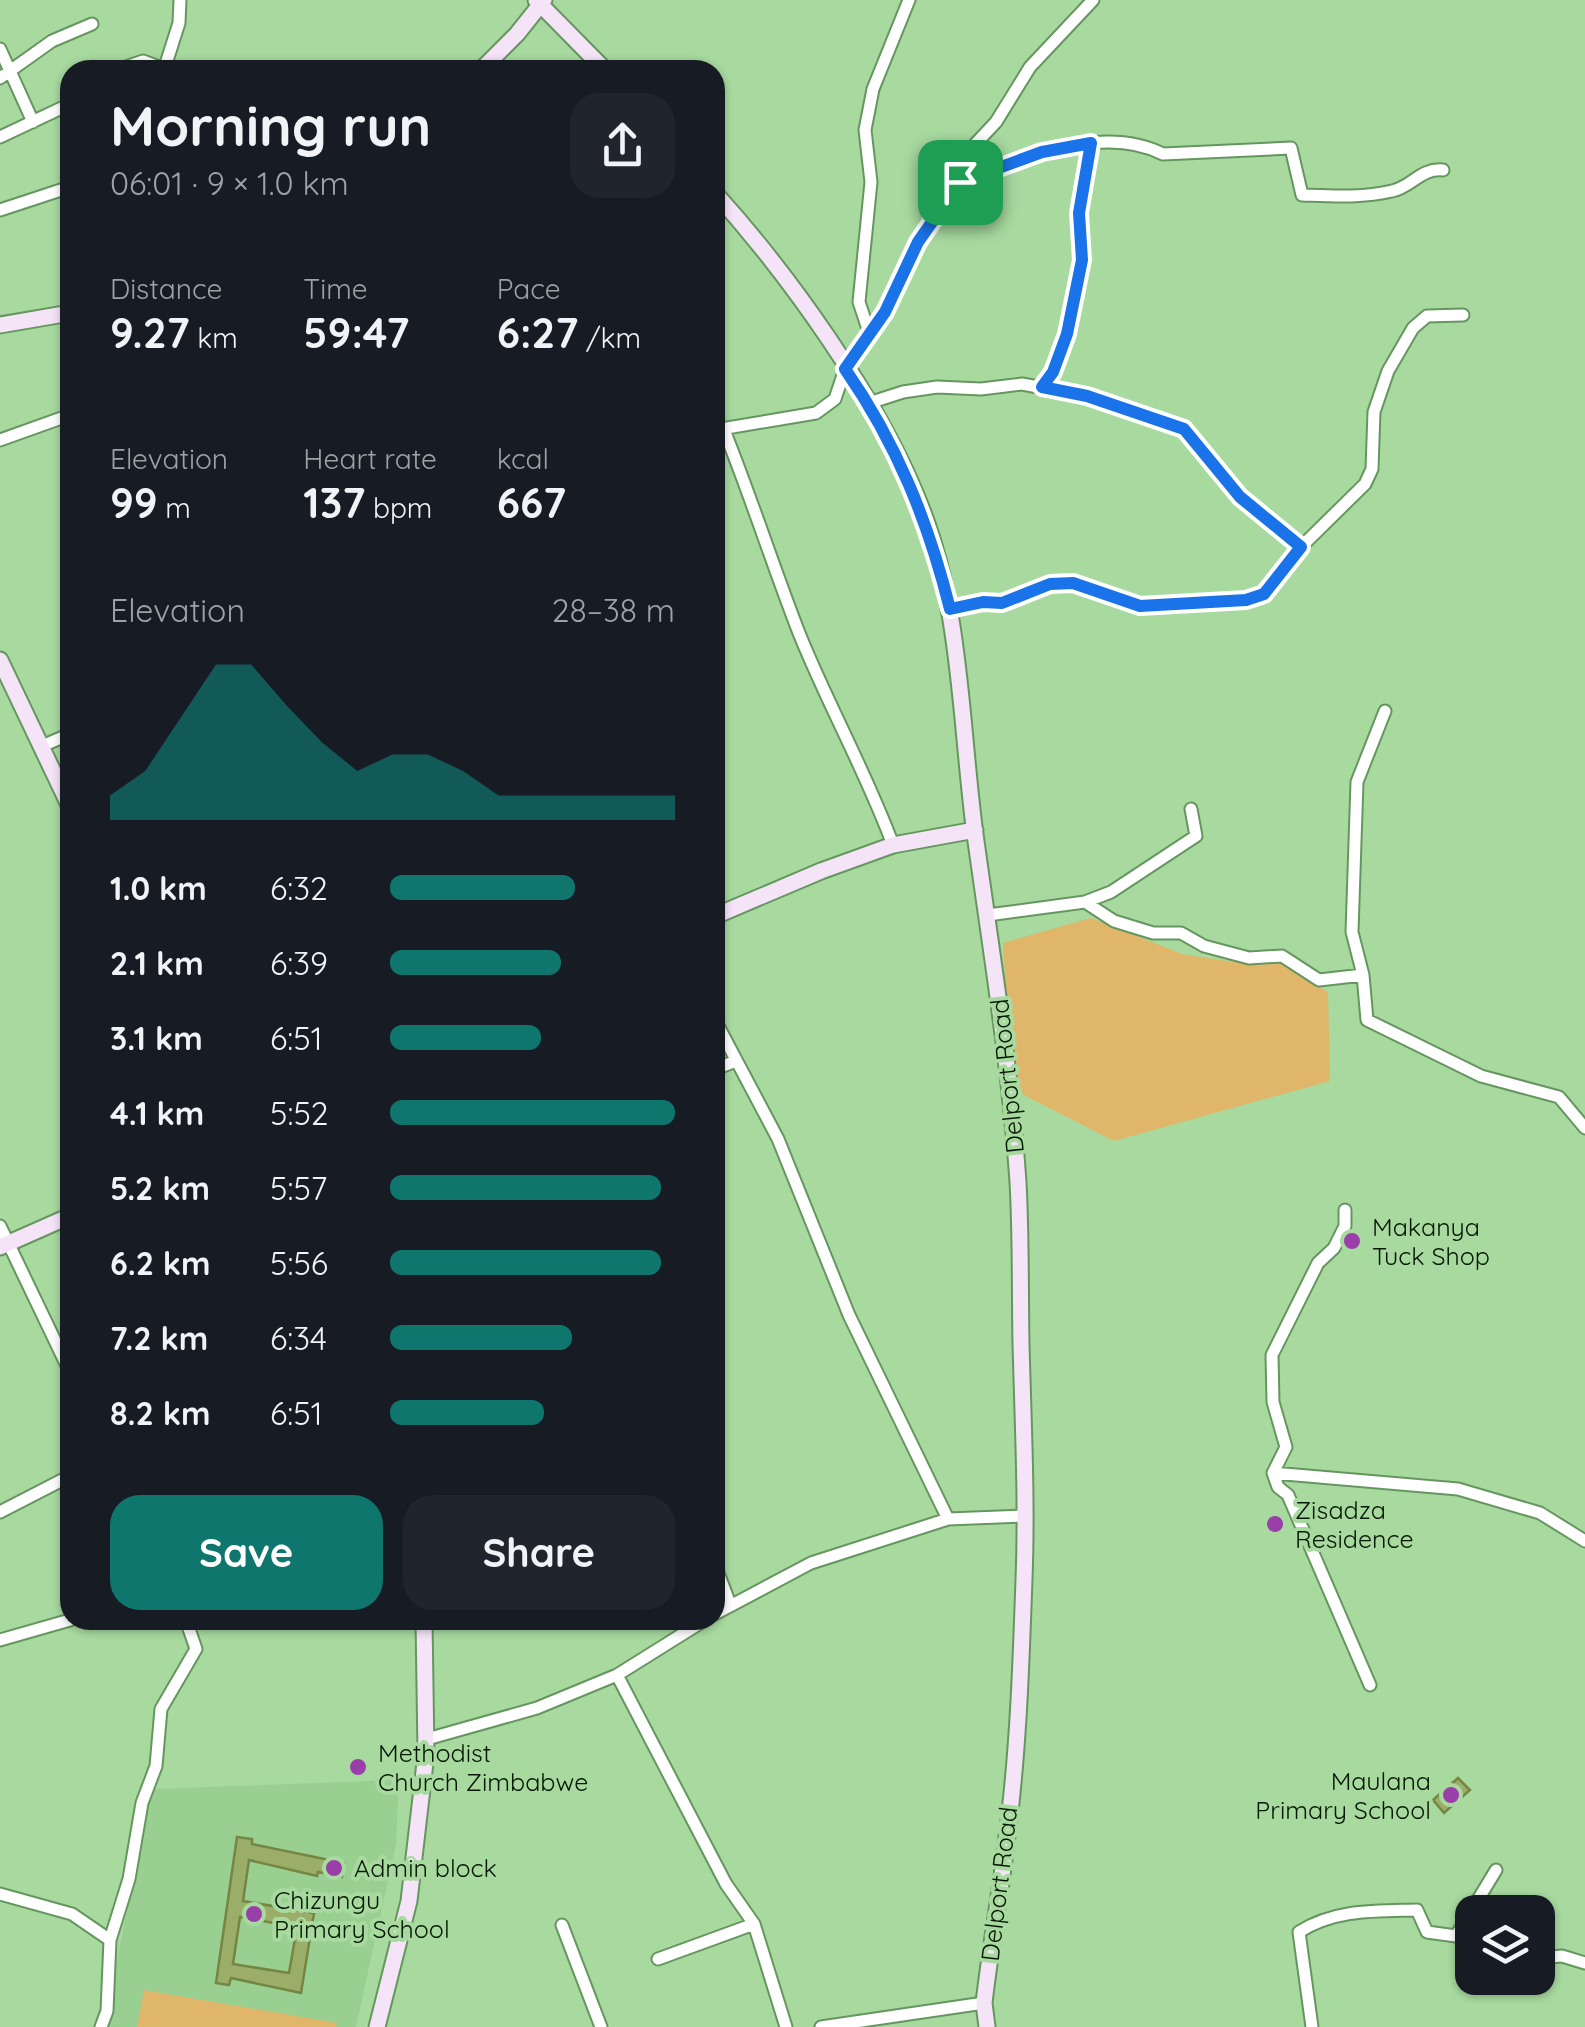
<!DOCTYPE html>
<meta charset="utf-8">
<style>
body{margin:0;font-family:Quicksand,sans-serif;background:#20242c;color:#f1f3f6;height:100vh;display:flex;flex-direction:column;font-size:38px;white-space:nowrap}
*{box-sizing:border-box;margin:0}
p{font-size:32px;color:#9ea1a6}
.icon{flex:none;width:55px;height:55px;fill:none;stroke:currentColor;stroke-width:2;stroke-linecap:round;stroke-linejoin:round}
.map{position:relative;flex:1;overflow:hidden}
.drawer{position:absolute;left:60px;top:60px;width:665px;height:1570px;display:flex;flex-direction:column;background:#171b24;border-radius:30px;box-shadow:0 2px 8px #0004}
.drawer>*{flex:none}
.fabs{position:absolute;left:1455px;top:1895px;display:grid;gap:20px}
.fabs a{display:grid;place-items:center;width:100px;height:100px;border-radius:20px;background:#171b24;box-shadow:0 2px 8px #0004;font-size:50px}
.pin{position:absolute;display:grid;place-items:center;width:85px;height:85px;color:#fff;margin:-42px;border-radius:20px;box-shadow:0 5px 15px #0006}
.round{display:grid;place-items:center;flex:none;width:105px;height:105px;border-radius:30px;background:#20242c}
.overview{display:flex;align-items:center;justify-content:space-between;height:170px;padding:0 50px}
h1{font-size:55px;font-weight:700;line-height:75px}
.stats{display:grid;grid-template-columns:repeat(3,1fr);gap:15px;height:170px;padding:10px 50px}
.stats div{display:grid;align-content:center}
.stats b{font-size:42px;font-weight:700}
.stats small{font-size:28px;font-weight:400}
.stats p{font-size:28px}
.chart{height:280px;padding:20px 50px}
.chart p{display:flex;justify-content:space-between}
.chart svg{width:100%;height:180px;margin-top:10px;fill:#0f766e;opacity:.7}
.action{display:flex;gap:20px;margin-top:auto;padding:20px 50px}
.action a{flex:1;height:115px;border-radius:30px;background:#0f766e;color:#fff;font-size:40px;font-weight:700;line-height:115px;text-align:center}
.action a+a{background:#20242c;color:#f1f3f6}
ul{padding:0 50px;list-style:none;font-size:32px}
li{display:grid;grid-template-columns:160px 120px 1fr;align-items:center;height:75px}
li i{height:25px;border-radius:12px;background:#0f766e}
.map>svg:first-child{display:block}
.built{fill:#99d091}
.green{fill:#dfb66a}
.building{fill:#9bae69;stroke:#748642;stroke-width:2.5;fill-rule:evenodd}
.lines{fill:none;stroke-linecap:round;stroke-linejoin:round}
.street-casing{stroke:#66965f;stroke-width:15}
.secondary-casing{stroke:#66965f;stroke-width:19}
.street{stroke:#fff;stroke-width:11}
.secondary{stroke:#f5e4f8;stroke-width:15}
.route-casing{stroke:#fff;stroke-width:20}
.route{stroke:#1a73e8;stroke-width:12}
.poi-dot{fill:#9a3faa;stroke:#a8daa0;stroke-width:4}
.labels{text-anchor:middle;stroke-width:8;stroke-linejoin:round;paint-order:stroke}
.street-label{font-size:25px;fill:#061804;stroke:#a8daa0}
.poi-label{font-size:25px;fill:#061804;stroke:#a8daa0;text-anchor:start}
</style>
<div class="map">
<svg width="1585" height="2027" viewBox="0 0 1585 2027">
<rect width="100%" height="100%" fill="#a8daa0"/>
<path class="built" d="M 399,1780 L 396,1844 L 356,2027 L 103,2027 L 152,1789 Z"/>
<path class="green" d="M 1091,918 L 1182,954 L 1234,962 L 1282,963 L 1328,992 L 1330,1081 L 1114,1141 L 1012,1089 L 1003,943 Z
M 144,1990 L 337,2023 L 336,2027 L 137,2027 Z"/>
<path class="building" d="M 1458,1778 L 1470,1790 L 1444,1813 L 1433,1800 Z
M 237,1837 L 252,1839 L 252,1844 L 344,1863 L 342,1877 L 318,1872 L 317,1876 L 249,1860 L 243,1901 L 314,1913 L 301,1993 L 231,1978 L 229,1985 L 216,1983 ZM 240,1917 L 297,1927 L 289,1973 L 233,1964 Z"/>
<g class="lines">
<defs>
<path id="street" d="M 0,49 L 33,122
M 117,70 L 143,61 L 164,69
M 164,70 L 179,23 L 180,0
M 0,78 L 52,41 L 92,24
M 0,137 L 70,104
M 960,182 C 1020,161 1100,122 1163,154 L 1291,148 L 1302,195 C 1332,196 1362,198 1392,191 C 1412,187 1420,168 1443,170
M 0,210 L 70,187
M 869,332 L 859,302 L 871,182 L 865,130 L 873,89 L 909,0
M 1042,387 L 1053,372 L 1067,333 L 1082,260 L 1079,213 L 1091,143
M 869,403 L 903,392 L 937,387 L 981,389 L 1022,384 L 1087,396 L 1168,422 L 1185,429 L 1240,497 L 1301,547
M 715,430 L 816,413 L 835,399 L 845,369 L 885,313 L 917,242 L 960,182 L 966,154 L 996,122 L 1030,67 L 1093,0
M 724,430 C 751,497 773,566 799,633 C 828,705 866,772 893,845
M 0,440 L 70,415
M 950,609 L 983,602 L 1002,603 L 1050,584 L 1073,583 L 1140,606 L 1246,601 L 1264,594 L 1301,547 L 1365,484 L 1372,469 L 1374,412 L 1388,371 L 1413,328 L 1427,316 L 1463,315
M 1385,711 L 1357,782 L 1352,932 L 1363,975 L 1367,1020 L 1481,1076 L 1559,1097 L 1585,1128
M 42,746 L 70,734
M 1085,902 L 1114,921 L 1153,933 L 1181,933 L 1204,946 L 1249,958 L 1282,956 L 1319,980 L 1363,975
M 988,915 L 1085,902 L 1111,892 L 1196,836 L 1191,809
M 715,1020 L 778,1139 L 849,1315 L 948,1519
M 715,1069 L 736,1061
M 1345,1210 L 1345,1226 L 1334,1248 L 1318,1263 L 1272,1355 L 1273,1402 L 1286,1447 L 1273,1473 L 1278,1487 L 1288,1495 L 1370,1685
M 0,1226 L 70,1372
M 1273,1473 L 1458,1489 L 1540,1513 L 1585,1541
M 0,1512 L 70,1476
M 715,1565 L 730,1604
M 715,1614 L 811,1563 L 948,1519 L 1025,1516
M 0,1640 L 70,1620
M 617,1675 L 726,1884 L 754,1924 L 786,2027
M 427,1739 L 537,1708 L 617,1675 L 705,1620
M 0,1894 L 72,1914 L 110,1940 L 107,2011 L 101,2027
M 562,1925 L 601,2027
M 1456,1936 L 1496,1870
M 110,1940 L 129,1879 L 142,1803 L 156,1766 L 161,1709 L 196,1649 L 186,1620
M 1538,1958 L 1562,1956 L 1585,1963
M 658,1959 L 754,1924
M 821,2027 L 984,2003
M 1312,2027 L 1299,1932 C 1335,1909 1375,1911 1417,1910 L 1427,1932 L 1456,1936 L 1472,1944"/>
<path id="secondary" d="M 536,0 L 605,70
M 481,70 L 517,34 L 544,0
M 715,193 C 789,275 877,398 918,500 C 962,606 960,722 975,834 C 991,950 1010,1065 1018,1182 C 1021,1235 1020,1289 1021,1343 C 1023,1422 1027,1501 1024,1579 C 1021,1667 1018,1757 1006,1844 C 1000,1897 990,1950 984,2003 L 987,2027
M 0,325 L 70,313
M 0,660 L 70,807
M 715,916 L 821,871 L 893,845 L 975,830
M 0,1247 L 70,1216
M 377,2027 L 409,1901 L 426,1754 L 424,1620"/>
</defs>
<use href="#street" class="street-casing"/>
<use href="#secondary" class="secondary-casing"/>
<use href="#street" class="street"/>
<use href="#secondary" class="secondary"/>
</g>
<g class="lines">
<defs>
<path id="route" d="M 1091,143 L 1079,213 L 1082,260 L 1067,334 L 1053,372 L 1042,387 L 1087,396 L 1184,429 L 1240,497 L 1301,547 L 1264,594 L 1246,600 L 1140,606 L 1073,583 L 1050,584 L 1002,603 L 983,602 L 950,609 C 928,521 897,444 845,369 L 885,312 L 918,242 L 960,182 L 1042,152 Z"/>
</defs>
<use href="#route" class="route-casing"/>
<use href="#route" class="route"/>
</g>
<g class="poi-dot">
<circle cx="1352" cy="1241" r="10"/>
<circle cx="1275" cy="1524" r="10"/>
<circle cx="358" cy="1767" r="10"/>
<circle cx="1451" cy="1795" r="10"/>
<circle cx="334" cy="1868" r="10"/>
<circle cx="254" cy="1914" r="10"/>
</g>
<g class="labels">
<g class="street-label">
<text transform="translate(1007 1076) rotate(-96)" y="9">Delport Road</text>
<text transform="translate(999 1884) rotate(-83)" y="9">Delport Road</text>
</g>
<g class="poi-label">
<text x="1372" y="1236">Makanya<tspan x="1372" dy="29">Tuck Shop</tspan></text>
<text x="1295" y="1519">Zisadza<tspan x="1295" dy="29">Residence</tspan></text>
<text x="378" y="1762">Methodist<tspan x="378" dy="29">Church Zimbabwe</tspan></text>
<text x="1431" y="1790" text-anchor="end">Maulana<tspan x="1431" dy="29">Primary School</tspan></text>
<text x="354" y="1877">Admin block</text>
<text x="274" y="1909">Chizungu<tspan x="274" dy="29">Primary School</tspan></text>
</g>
</g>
</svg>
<div class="fabs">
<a><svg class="icon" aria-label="layers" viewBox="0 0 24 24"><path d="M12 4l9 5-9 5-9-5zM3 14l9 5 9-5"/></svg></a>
</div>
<div class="pin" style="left:960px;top:182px;background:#1e9e55"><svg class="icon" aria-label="arrive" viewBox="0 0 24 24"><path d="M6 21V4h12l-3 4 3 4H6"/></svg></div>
<section class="drawer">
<div class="overview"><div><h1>Morning run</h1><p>06:01 · 9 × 1.0 km</p></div><a class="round"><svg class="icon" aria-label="share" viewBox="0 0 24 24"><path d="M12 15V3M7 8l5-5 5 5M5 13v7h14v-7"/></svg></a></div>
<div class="stats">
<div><p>Distance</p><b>9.27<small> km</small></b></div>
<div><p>Time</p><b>59:47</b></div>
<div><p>Pace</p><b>6:27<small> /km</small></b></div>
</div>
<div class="stats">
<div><p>Elevation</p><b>99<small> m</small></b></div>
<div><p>Heart rate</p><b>137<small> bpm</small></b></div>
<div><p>kcal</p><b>667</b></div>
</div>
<div class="chart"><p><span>Elevation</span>28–38 m</p>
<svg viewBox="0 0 160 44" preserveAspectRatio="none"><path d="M0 44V38L10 32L20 19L30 6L40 6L50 16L60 25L70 32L80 28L90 28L100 32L110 38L120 38L130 38L140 38L150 38L160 38V44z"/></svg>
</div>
<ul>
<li><b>1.0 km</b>6:32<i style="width:65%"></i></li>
<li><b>2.1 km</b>6:39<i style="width:60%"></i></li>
<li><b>3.1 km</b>6:51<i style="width:53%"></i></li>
<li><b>4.1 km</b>5:52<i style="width:100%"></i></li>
<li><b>5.2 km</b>5:57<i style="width:95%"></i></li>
<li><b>6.2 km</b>5:56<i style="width:95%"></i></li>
<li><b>7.2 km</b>6:34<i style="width:64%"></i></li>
<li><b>8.2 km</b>6:51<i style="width:54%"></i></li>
</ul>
<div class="action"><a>Save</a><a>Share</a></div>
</section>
</div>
